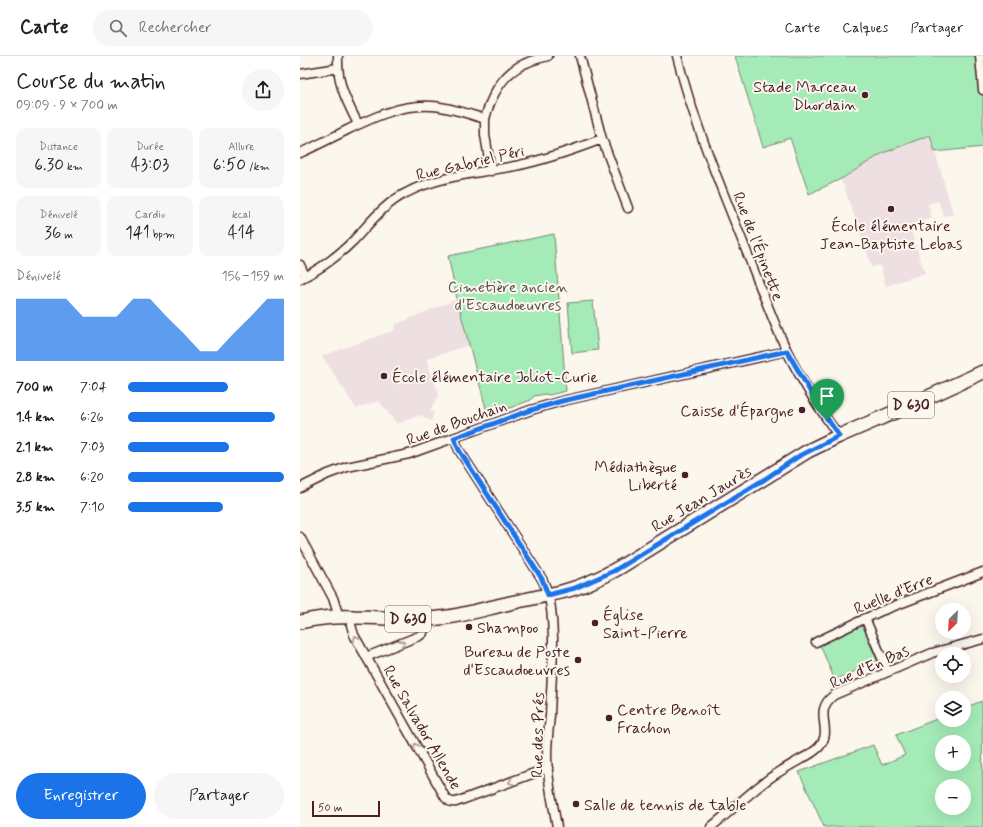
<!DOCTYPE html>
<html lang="fr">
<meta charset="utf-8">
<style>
body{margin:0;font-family:Mynerve,sans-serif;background:#f6f6f6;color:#202124;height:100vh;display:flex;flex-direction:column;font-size:15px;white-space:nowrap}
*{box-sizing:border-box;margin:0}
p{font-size:13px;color:#757577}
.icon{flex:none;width:22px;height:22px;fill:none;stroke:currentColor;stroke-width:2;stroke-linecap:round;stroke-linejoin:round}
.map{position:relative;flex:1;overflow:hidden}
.sheet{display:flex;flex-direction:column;background:#fff;width:300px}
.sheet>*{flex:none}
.needle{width:26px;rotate:204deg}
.tools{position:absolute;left:635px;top:547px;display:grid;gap:8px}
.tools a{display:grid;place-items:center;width:36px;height:36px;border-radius:50%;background:#fff;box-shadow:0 4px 16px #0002;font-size:20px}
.scale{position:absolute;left:12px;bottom:10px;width:68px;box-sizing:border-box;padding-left:4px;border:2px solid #4a1f2b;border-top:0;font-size:11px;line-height:14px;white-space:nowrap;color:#4a1f2b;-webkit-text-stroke:3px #fbf7ec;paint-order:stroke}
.pin{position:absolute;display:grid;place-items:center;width:34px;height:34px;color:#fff;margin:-41px -17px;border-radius:50% 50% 50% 0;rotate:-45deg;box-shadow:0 0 4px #0007}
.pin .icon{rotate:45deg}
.round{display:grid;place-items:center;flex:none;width:42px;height:42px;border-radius:21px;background:#f6f6f6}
.head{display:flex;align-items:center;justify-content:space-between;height:68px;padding:0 16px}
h1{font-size:22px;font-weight:600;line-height:30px}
.stats{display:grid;grid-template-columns:repeat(3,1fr);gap:6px;height:68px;padding:4px 16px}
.stats div{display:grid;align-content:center;border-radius:10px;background:#f6f6f6;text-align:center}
.stats b{font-size:17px;font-weight:600}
.stats small{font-size:11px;font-weight:400}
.stats p{font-size:11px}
.chart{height:112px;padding:8px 16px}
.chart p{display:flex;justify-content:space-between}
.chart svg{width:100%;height:72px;margin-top:4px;fill:#1a73e8;opacity:.7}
.button{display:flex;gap:8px;margin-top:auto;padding:8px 16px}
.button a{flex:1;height:46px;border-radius:24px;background:#1a73e8;color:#fff;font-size:16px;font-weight:600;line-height:46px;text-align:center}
.button a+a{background:#f6f6f6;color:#202124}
ul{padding:0 16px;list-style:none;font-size:13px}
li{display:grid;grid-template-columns:64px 48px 1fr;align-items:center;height:30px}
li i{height:10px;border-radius:5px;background:#1a73e8}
header{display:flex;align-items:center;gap:24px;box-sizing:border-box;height:56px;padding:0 20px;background:#fff;border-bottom:1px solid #e0e0e0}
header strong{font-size:19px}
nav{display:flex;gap:22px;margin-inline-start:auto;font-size:14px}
.search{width:280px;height:36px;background:#f6f6f6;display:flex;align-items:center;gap:10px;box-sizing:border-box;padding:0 14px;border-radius:22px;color:#757577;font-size:15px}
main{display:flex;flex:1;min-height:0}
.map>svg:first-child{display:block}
.built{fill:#eedfe2}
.green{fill:#a4ebb7;stroke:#778571;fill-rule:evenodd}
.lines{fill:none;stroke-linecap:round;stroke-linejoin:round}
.street-casing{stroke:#4a1f2b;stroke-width:11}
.primary-casing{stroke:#4a1f2b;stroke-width:16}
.street{stroke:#fbf7ec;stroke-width:8}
.primary{stroke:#fbf7ec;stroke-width:13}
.oneway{stroke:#ab9695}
.route-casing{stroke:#fff;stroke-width:8}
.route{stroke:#1a73e8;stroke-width:5}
.poi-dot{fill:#4a1f2b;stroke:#fbf7ec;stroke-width:1.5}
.labels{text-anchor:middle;stroke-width:4;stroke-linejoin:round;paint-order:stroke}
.shield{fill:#fbf7ec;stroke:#7f6065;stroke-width:1}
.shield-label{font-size:15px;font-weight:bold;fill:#4a1f2b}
.poi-label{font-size:16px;fill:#4a1f2b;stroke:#fbf7ec;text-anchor:start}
.street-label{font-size:16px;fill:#4a1f2b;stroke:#fbf7ec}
.park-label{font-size:16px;fill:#60524e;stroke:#fbf7ec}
</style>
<header>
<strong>Carte</strong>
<div class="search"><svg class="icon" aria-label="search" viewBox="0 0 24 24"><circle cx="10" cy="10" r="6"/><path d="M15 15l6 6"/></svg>Rechercher</div>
<nav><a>Carte</a><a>Calques</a><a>Partager</a></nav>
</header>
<main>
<section class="sheet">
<div class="head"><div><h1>Course du matin</h1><p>09:09 · 9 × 700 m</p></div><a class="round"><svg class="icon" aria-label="share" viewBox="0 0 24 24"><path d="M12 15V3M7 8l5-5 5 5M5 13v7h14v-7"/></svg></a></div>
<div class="stats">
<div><p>Distance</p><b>6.30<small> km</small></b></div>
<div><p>Durée</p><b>43:03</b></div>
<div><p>Allure</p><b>6:50<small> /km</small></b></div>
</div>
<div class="stats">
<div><p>Dénivelé</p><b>36<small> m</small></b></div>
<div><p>Cardio</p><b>141<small> bpm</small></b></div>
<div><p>kcal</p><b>414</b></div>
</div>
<div class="chart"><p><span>Dénivelé</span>156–159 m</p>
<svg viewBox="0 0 160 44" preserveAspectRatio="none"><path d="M0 44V6L10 6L20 6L30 6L40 17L50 17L60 17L70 6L80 6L90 17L100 27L110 38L120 38L130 27L140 17L150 6L160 6V44z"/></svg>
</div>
<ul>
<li><b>700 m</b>7:04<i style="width:64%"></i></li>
<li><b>1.4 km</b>6:26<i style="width:94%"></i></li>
<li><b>2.1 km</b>7:03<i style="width:65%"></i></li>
<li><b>2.8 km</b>6:20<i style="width:100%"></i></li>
<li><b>3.5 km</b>7:10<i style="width:61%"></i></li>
</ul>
<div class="button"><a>Enregistrer</a><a>Partager</a></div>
</section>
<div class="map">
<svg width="683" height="771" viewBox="0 0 683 771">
<rect width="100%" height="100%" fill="#fbf7ec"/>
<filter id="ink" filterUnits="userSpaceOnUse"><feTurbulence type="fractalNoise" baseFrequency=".025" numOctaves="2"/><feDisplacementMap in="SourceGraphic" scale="8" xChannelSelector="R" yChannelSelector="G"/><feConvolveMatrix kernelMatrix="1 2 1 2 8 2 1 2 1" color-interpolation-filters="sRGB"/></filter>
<g filter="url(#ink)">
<path class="built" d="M 630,78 L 653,158 L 644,160 L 638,145 L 628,148 L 632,162 L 609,170 L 625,217 L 586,230 L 580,209 L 571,211 L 567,196 L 541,123 L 583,97 Z
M 157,243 L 169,289 L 126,303 L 139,338 L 130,354 L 134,357 L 131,365 L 120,359 L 97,368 L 79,345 L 56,352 L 22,300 L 95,274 L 94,269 Z"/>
<path class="green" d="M 435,0 L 683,0 L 683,91 L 635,96 L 630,79 L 583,97 L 541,123 L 509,138 L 490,82 L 463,91 Z
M 254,178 L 266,335 L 249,339 L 245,338 L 234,340 L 231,344 L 188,360 L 157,243 L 148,200 Z
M 293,245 L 298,294 L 272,297 L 268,247 Z
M 560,569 L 566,572 L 570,580 L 568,584 L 578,605 L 535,624 L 520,589 Z
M 682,645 L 683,771 L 524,771 L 499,716 L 573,689 L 582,709 L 605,699 L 596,679 L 642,661 L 642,664 L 664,664 L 664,652 ZM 642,686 L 664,686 L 664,708 L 642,708 ZM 642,730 L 664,730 L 664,752 L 642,752 Z"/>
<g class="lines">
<defs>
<path id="street" d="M 38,0 C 37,28 46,44 58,68
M 280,0 L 302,83 L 328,152
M 377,0 C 392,60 415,117 438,174 C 453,211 466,248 482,284 C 497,318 517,350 539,380
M 680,0 L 683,34
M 0,18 L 38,12
M 185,63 L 185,79 L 191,115
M 0,97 C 16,90 31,82 47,74 C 74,61 101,48 132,50 C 150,51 168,58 185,63 C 191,40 202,18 224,8 C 232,4 240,2 248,0
M 0,209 L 5,220
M 0,223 C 21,213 38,200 54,184 C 70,167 84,148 106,137 C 138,120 179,117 215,110 C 245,104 273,94 302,83
M 154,382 L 159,394 L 242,523 C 252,543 252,560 253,582 C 253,608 251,633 250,659 C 249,672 247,685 247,698 C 247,723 253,747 257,771
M 0,432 L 28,418 L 47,411 L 109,398 L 231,354 L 262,345 L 487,295
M 0,481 L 33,542 L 39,561
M 52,561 L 51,569 L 54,579 L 145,741 C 148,745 151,747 156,746 L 248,712
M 565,562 L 588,616
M 516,586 L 581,555 L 683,516
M 66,601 L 119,580 L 123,577 L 126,563
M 411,771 C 431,755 449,737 470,722 C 480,715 491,709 501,703 C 507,700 514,696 519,691 C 535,673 511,657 534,639 L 632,597 L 683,583"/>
<path id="primary" d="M 0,566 C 18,562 36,560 54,561 C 79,561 103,564 127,563 C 156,562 183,553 210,547 C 227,543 244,540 261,536 C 282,531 303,521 322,510 L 508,395 L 539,380 L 611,349 L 683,316"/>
</defs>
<use href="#street" class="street-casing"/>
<use href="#primary" class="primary-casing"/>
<use href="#street" class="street"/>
<use href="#primary" class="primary"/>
</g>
<defs><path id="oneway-chevron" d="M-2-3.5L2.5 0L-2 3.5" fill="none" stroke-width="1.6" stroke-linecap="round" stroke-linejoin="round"/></defs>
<g class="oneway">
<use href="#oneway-chevron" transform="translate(56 582) rotate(-117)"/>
<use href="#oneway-chevron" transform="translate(102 587) rotate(-22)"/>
<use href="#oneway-chevron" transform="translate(116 690) rotate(-119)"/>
<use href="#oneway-chevron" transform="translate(211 726) rotate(160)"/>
</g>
</g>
<g class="lines" filter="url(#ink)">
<defs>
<path id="route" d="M 487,295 L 518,349 L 539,380 L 499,400 L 465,423 L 314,515 L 275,532 L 248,539 L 242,523 L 159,394 L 154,382 L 231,354 L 262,345 Z"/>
</defs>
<use href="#route" class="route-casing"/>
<use href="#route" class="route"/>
</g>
<g class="poi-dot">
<circle cx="565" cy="39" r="4"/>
<circle cx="591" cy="153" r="4"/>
<circle cx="84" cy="320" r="4"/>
<circle cx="502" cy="354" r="4"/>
<circle cx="385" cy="419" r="4"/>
<circle cx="295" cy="567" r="4"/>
<circle cx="169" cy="571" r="4"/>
<circle cx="278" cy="604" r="4"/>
<circle cx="309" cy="662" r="4"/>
<circle cx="276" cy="748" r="4"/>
</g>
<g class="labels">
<g class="shield">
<rect x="588" y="336" width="46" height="26" rx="3"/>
<rect x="85" y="550" width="46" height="26" rx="3"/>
</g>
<g class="shield-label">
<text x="611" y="354">D 630</text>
<text x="108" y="568">D 630</text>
</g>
<g class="poi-label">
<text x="557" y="36" text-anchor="end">Stade Marceau<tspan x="557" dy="18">Dhordain</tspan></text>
<text x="591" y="175" text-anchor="middle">École élémentaire<tspan x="591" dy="18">Jean-Baptiste Lebas</tspan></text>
<text x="92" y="326">École élémentaire Joliot-Curie</text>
<text x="494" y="360" text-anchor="end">Caisse d'Épargne</text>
<text x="377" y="416" text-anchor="end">Médiathèque<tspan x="377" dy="18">Liberté</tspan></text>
<text x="303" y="564">Église<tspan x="303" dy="18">Saint-Pierre</tspan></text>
<text x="177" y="577">Shampoo</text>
<text x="270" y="601" text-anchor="end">Bureau de Poste<tspan x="270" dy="18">d'Escaudœuvres</tspan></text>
<text x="317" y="659">Centre Benoît<tspan x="317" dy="18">Frachon</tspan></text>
<text x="284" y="754">Salle de tennis de table</text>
</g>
<g class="street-label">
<text transform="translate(170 106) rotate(-13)" y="6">Rue Gabriel Péri</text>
<text transform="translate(459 190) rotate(69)" y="6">Rue de l'Épinette</text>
<text transform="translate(156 366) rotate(-20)" y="6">Rue de Bouchain</text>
<text transform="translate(401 442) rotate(-31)" y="6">Rue Jean Jaurès</text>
<text transform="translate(593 537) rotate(-22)" y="6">Ruelle d'Erre</text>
<text transform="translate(569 610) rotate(-24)" y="6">Rue d'En Bas</text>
<text transform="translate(123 671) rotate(60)" y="6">Rue Salvador Allende</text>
<text transform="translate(237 679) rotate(-89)" y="6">Rue des Prés</text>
</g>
<g class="park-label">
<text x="208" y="236">Cimetière ancien<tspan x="208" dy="18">d'Escaudœuvres</tspan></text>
</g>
</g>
</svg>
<div class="tools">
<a><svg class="needle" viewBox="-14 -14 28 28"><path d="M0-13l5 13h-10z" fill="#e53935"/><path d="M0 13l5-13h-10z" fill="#757577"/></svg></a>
<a><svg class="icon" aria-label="locate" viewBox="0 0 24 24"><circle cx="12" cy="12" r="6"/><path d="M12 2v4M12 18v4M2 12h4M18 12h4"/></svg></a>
<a><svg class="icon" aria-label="layers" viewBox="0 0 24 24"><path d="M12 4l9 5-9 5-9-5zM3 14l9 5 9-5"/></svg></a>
<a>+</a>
<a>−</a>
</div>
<div class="scale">50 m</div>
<div class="pin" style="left:527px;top:364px;background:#1e9e55"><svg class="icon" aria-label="arrive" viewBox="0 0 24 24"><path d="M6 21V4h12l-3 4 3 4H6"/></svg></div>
</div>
</main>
